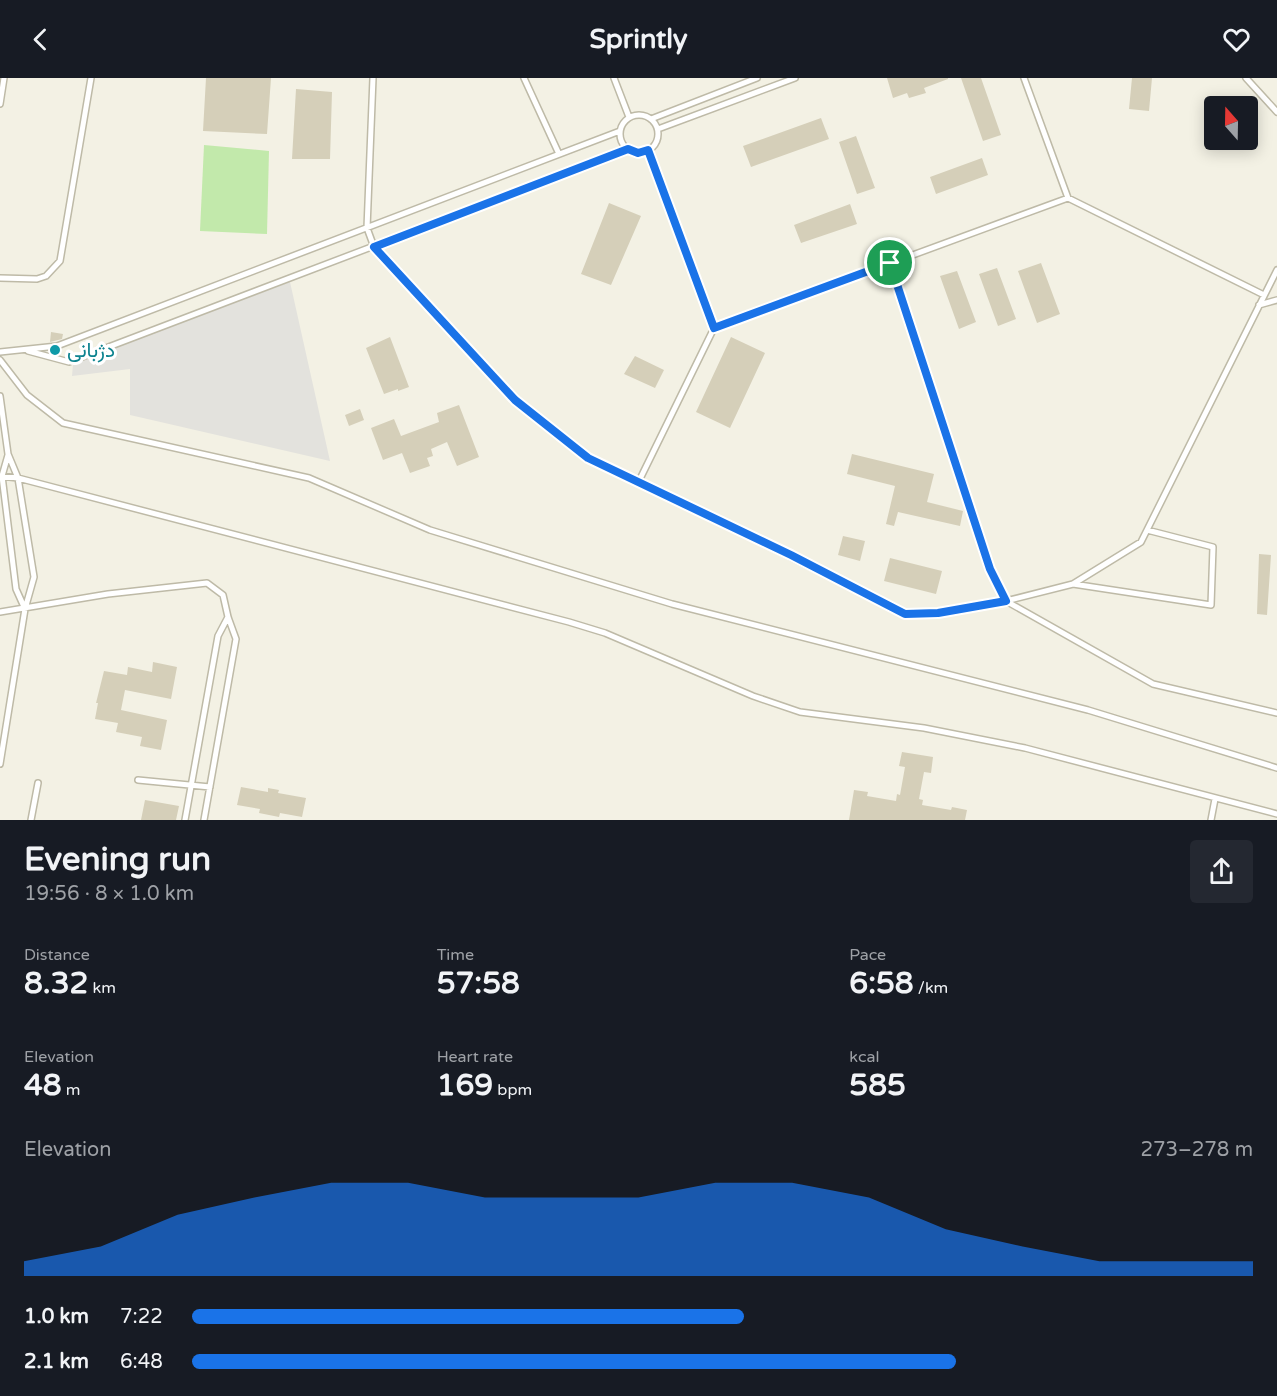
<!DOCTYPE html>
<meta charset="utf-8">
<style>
body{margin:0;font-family:"Varela Round",Vazirmatn,sans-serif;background:#242831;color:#f1f3f6;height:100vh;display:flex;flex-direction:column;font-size:22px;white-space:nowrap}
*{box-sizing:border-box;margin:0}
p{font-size:20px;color:#9ea1a6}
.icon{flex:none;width:33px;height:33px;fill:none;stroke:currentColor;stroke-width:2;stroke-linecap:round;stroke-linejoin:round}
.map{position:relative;height:742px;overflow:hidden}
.details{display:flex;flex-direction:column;background:#171b24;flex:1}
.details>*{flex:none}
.needle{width:39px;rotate:340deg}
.tools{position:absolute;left:1204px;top:18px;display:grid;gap:12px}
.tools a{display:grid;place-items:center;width:54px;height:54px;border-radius:6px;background:#171b24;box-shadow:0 3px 15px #0003;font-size:30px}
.pin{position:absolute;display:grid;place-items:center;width:51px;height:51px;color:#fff;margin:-26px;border:3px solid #fff;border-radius:50%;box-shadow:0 2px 6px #0007}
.round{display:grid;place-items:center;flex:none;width:63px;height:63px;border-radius:6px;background:#242831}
.overview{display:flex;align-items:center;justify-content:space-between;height:102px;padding:0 24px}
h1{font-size:33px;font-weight:700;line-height:45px}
.figures{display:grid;grid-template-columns:repeat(3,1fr);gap:9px;height:102px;padding:6px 24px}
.figures div{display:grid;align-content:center}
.figures b{font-size:30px;font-weight:700}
.figures small{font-size:16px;font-weight:400}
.figures p{font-size:16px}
.chart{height:168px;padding:12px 24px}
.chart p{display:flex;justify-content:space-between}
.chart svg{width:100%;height:108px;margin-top:6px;fill:#1a73e8;opacity:.7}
ul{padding:0 24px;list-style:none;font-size:20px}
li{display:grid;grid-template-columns:96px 72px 1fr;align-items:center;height:45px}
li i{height:15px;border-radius:8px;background:#1a73e8}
header{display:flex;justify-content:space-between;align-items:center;height:78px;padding:0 24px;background:#171b24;font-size:27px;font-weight:700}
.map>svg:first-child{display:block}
.green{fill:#c2e9ab}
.parking{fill:#e3e2dd}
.building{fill:#d5cfb9}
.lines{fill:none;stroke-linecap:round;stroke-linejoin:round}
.lane-casing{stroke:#bebaa7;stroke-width:8}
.lane{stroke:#fff;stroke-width:5}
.route-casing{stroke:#fff;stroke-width:12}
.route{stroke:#1a73e8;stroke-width:8}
.culture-dot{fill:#0f9aa8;stroke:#fff;stroke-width:2}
.labels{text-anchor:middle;stroke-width:6;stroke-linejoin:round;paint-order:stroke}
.culture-label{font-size:21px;fill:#0d838f;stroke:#fff;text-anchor:start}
</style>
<header><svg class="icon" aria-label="back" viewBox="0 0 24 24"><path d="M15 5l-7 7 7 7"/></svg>Sprintly<svg class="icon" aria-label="heart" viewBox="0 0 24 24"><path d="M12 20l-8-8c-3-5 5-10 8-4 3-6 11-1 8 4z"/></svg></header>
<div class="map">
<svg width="1277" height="742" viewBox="0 0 1277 742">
<rect width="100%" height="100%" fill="#f3f1e4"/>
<path class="green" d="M 204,67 L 269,73 L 267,156 L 200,153 Z"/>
<path class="parking" d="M 290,204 L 330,383 L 130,337 L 130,291 L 72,298 L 73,286 Z"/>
<path class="building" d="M 206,0 L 271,0 L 267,56 L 203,53 Z
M 887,0 L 948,0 L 948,1 L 924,10 L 926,15 L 909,20 L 907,15 L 893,20 Z
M 961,0 L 981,0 L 1001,57 L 983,63 Z
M 1132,0 L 1152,0 L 1149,33 L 1129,31 Z
M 296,11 L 332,14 L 330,81 L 292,81 Z
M 821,40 L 829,61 L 751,89 L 743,68 Z
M 856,58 L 875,110 L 857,116 L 839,64 Z
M 982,80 L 988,97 L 936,116 L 930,99 Z
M 609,125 L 641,138 L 611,207 L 581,196 Z
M 850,126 L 857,146 L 801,165 L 794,147 Z
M 1041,185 L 1060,236 L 1037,245 L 1018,193 Z
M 997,190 L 1016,241 L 998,248 L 979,196 Z
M 957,193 L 976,244 L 959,251 L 940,198 Z
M 51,254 L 63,256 L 62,261 L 50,264 Z
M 390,259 L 409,309 L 398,313 L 398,311 L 384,316 L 366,270 Z
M 731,259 L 765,275 L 730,350 L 696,334 Z
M 635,278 L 664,292 L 655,310 L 624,296 Z
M 459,327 L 479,379 L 457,388 L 447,364 L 431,371 L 433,378 L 427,380 L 430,388 L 410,395 L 402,375 L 383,382 L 371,350 L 394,341 L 401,358 L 439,344 L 437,335 Z
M 360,331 L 364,342 L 349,348 L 345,337 Z
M 852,376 L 934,396 L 927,424 L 963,433 L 960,448 L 898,434 L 894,448 L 886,446 L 895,408 L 847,396 Z
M 843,458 L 865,463 L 860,483 L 838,477 Z
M 1259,476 L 1271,477 L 1267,537 L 1257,536 Z
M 890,480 L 942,493 L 936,516 L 884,503 Z
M 153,584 L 177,589 L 171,621 L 125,612 L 121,632 L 167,642 L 161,672 L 140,668 L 142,659 L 116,654 L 118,645 L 95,641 L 98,625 L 96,625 L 104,593 L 127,597 L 128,589 L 152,594 Z
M 902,674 L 933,679 L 931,695 L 924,694 L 919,721 L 923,722 L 922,727 L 951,732 L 952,729 L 967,732 L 965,742 L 849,742 L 854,712 L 868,714 L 867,718 L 896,723 L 897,716 L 900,717 L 905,689 L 899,688 Z
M 241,709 L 268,714 L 268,710 L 279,712 L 278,715 L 306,720 L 302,739 L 280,735 L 279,739 L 259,735 L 260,731 L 237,727 Z
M 145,722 L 179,728 L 176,742 L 141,742 Z"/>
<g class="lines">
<defs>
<path id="lane" d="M 373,0 L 367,150 L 374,169 L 515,322 L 588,380 L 639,403 L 714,250
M 524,0 L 559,76
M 614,0 L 629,39
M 1246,0 L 1277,34
M 0,26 L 4,0
M620 56a19 19 0 1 1 38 0a19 19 0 1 1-38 0Z
M 651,41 L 757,0
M 658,51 L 795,0
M 648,72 L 714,250 L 1068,120 L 1024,0
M 1068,120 L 1264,217
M 0,200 L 37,201 L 46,198 L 60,183 L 91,0
M 1259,227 L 1277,222
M 28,273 L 69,284 L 629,71
M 0,274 L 57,268 L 620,53
M 0,282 L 27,317 L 63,345 L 309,400 L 430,452 L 672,526 L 1088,632 L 1277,690
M 0,318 L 8,376 L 18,400 L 34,499 L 25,531 L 0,686
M 8,377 L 2,398 L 16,511 L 25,531
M 0,398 L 18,400 L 569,544 L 605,555 L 753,618 L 800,634 L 924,650 L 1025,670 L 1277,736
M 639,403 L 905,536 L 938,535 L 1006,523 L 990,491 L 890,185
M 1073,506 L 1211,527 L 1213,469 L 1147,452
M 1006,523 L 1073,506 L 1141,464 L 1277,192
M 1006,523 L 1153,606 L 1277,635
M 0,534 L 108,516 L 207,505 L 223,517 L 228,539 L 236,561 L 204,742
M 138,702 L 210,709
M 31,742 L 38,705
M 185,742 L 218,558 L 228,539
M 1211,742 L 1215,721"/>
</defs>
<use href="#lane" class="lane-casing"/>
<use href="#lane" class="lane"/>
</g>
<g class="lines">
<defs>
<path id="route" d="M 628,71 L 638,75 L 648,72 L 714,250 L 890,185 L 990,491 L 1006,523 L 938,535 L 905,536 L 791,477 L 588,380 L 515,322 L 374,169 Z"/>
</defs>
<use href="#route" class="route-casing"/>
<use href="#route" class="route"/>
</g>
<circle class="culture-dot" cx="55" cy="272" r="6"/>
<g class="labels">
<g class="culture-label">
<text x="67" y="279">دژبانی</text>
</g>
</g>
</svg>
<div class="tools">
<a><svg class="needle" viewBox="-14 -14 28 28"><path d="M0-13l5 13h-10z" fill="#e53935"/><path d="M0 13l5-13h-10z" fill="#9ea1a6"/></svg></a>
</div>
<div class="pin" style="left:890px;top:185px;background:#1e9e55"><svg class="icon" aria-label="arrive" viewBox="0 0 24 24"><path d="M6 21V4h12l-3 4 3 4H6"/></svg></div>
</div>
<section class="details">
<div class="overview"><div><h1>Evening run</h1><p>19:56 · 8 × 1.0 km</p></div><a class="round"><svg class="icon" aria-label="share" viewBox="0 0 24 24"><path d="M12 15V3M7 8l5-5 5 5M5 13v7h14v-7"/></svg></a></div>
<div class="figures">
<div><p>Distance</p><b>8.32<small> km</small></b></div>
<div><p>Time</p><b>57:58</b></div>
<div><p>Pace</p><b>6:58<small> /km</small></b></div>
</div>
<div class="figures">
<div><p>Elevation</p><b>48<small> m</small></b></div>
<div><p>Heart rate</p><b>169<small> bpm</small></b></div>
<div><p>kcal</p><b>585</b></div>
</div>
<div class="chart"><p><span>Elevation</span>273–278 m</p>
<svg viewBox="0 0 160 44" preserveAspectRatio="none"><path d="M0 44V38L10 32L20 19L30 12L40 6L50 6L60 12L70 12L80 12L90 6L100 6L110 12L120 25L130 32L140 38L150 38L160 38V44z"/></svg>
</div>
<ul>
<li><b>1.0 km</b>7:22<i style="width:52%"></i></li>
<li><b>2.1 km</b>6:48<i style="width:72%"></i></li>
</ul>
</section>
